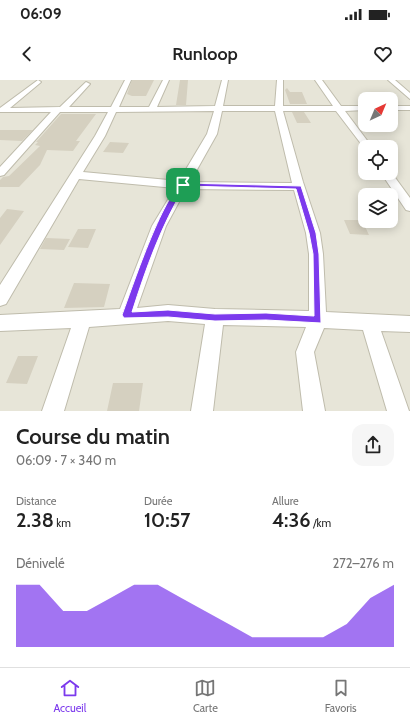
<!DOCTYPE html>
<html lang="fr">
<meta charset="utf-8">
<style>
body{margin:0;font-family:Cabin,sans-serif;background:#f6f6f6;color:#222;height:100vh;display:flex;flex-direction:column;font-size:15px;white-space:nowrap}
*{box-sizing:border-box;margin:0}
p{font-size:13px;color:#767676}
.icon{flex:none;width:22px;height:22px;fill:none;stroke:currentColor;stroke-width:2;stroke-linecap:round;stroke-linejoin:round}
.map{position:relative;height:331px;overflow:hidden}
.sheet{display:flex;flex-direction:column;background:#fff;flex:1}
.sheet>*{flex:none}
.needle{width:26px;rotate:44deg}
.fabs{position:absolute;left:358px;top:12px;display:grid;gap:8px}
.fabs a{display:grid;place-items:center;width:40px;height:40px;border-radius:8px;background:#fff;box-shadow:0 2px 10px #0003;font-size:20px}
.pin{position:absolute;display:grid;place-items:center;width:34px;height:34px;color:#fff;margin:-17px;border-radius:8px;box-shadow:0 2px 6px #0006}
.round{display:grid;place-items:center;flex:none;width:42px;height:42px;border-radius:12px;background:#f6f6f6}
.headline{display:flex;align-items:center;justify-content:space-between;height:68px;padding:0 16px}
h1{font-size:22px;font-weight:600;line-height:30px}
.figures{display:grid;grid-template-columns:repeat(3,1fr);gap:6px;height:68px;padding:4px 16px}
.figures div{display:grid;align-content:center}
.figures b{font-size:20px;font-weight:600}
.figures small{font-size:11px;font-weight:400}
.figures p{font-size:11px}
.chart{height:112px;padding:8px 16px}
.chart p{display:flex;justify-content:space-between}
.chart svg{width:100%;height:72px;margin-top:4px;fill:#7c3aed;opacity:.7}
.status{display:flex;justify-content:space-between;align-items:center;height:28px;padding:0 20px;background:#fff;direction:ltr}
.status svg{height:11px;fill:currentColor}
header{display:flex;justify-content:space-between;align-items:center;height:52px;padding:0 16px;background:#fff;font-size:18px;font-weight:600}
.tabs{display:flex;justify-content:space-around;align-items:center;height:56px;border-top:1px solid #e0e0e0;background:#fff;font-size:11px;color:#767676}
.tabs a{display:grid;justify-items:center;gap:2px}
.tabs .selected{color:#7c3aed}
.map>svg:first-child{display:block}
.residential{fill:#e7e5d8;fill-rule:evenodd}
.building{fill:#d5d0c0}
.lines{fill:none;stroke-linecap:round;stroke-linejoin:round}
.street-casing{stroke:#bfbcac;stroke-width:2}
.street{fill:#fff;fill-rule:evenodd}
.route{fill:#7c3aed;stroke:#fff;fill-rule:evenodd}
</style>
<div class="status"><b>06:09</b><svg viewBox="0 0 49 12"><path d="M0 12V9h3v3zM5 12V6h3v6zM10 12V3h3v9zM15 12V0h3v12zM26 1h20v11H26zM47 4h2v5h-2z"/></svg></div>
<header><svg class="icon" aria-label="back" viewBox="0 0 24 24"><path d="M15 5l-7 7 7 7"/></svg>Runloop<svg class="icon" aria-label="heart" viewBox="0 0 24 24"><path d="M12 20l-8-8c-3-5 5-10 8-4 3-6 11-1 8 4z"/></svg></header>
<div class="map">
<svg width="410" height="331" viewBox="0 0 410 331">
<rect width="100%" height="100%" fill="#f4f3ea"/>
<path class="residential" d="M 0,0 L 410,0 L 410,331 L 0,331 ZM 365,19 L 391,19 L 391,45 L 365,45 ZM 365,67 L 391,67 L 391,93 L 365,93 ZM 365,115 L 391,115 L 391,141 L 365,141 Z"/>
<path class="building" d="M 132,0 L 154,0 L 146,16 L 132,16 L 127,14 Z
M 180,0 L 188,0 L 186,25 L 176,25 Z
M 287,8 L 290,12 L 302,12 L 307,24 L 290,24 L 285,10 Z
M 292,32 L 304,32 L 311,43 L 297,43 Z
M 61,34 L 96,34 L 76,61 L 80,61 L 73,71 L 47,70 L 40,85 L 19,107 L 0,107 L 0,100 L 3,97 L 9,96 L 40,66 L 35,65 L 38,62 L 36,62 Z
M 0,50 L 33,50 L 22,61 L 0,60 Z
M 110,62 L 129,63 L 123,73 L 103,72 Z
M 7,129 L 24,131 L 0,165 L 0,138 Z
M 344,140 L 362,140 L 369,155 L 350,154 Z
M 78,149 L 96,149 L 88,168 L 68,167 Z
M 46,158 L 70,159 L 64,170 L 40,169 Z
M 74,203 L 110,204 L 104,227 L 64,228 Z
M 18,276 L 38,276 L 27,304 L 6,303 Z
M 113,303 L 143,303 L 139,331 L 107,331 Z"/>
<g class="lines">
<defs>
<path id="street" d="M 38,0 L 41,2 L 40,3 L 10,28 L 60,27 L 86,2 L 90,4 L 69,27 L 111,27 L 125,0 L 131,0 L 119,27 L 149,27 L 163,0 L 169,0 L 157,27 L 215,26 L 222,0 L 228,0 L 223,26 L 275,26 L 277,0 L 283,0 L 283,26 L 333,26 L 315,0 L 322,0 L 341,26 L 365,26 L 365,30 L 345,31 L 372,67 L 365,67 L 365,69 L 336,31 L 283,31 L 303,102 L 320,153 L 323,174 L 326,232 L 410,236 L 410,252 L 381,251 L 409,331 L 387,331 L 363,250 L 324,248 L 314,272 L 325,331 L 303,331 L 296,272 L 306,247 L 223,245 L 213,331 L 191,331 L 205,244 L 168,241 L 89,247 L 64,331 L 42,331 L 71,248 L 0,251 L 0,235 L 120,229 L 152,146 L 175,108 L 79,99 L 6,224 L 0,226 L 0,205 L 95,56 L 108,32 L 60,32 L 4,95 L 0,96 L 0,87 L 51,32 L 0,32 L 0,28 ZM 214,31 L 207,54 L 179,101 L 83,92 L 105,56 L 116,32 ZM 222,31 L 275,31 L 292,103 L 190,102 L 217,54 ZM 186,109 L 294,110 L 306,153 L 309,174 L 309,231 L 215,229 L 168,225 L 137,228 L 166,146 Z
M 388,0 L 395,0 L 410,13 L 410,19 Z
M 391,26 L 410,26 L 410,30 L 391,30 Z
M 391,92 L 410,118 L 410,131 L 406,130 L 381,93 Z"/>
</defs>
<use href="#street" class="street-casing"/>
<use href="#street" class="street"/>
</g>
<path class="route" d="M 183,103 L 301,106 L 316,153 L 319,174 L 321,243 L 266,240 L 215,241 L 168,237 L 124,238 L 122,235 C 131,211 163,114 183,103 ZM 185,106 L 296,109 L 309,153 L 313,174 L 314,236 L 266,233 L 215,234 L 168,230 L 132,232 C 146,188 161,146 185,106 Z"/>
</svg>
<div class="fabs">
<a><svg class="needle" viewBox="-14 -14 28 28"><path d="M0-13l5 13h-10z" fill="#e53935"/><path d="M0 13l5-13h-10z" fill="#767676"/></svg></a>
<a><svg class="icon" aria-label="locate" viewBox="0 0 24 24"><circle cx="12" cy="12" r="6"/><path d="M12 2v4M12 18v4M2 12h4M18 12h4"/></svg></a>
<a><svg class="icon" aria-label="layers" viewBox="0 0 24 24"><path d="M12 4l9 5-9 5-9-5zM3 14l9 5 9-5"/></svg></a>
</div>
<div class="pin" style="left:183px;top:105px;background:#1e9e55"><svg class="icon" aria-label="arrive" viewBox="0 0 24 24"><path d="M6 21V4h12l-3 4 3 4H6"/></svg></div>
</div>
<section class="sheet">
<div class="headline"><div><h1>Course du matin</h1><p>06:09 · 7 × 340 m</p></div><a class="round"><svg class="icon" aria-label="share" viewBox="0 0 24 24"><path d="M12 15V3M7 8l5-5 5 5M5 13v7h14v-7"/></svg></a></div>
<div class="figures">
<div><p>Distance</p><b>2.38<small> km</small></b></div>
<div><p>Durée</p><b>10:57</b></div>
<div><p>Allure</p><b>4:36<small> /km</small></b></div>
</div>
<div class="chart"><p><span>Dénivelé</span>272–276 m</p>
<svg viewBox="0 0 160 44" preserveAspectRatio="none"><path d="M0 44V6L10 6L20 22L30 22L40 14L50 6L60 6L70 14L80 22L90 30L100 38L110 38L120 38L130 38L140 30L150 14L160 6V44z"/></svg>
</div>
</section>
<nav class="tabs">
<a class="selected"><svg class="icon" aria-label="home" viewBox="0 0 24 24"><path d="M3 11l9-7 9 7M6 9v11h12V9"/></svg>Accueil</a>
<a><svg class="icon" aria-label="map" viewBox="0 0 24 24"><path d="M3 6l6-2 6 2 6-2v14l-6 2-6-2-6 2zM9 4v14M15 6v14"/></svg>Carte</a>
<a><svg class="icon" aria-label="saved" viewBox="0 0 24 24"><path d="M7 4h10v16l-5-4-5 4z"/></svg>Favoris</a>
</nav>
